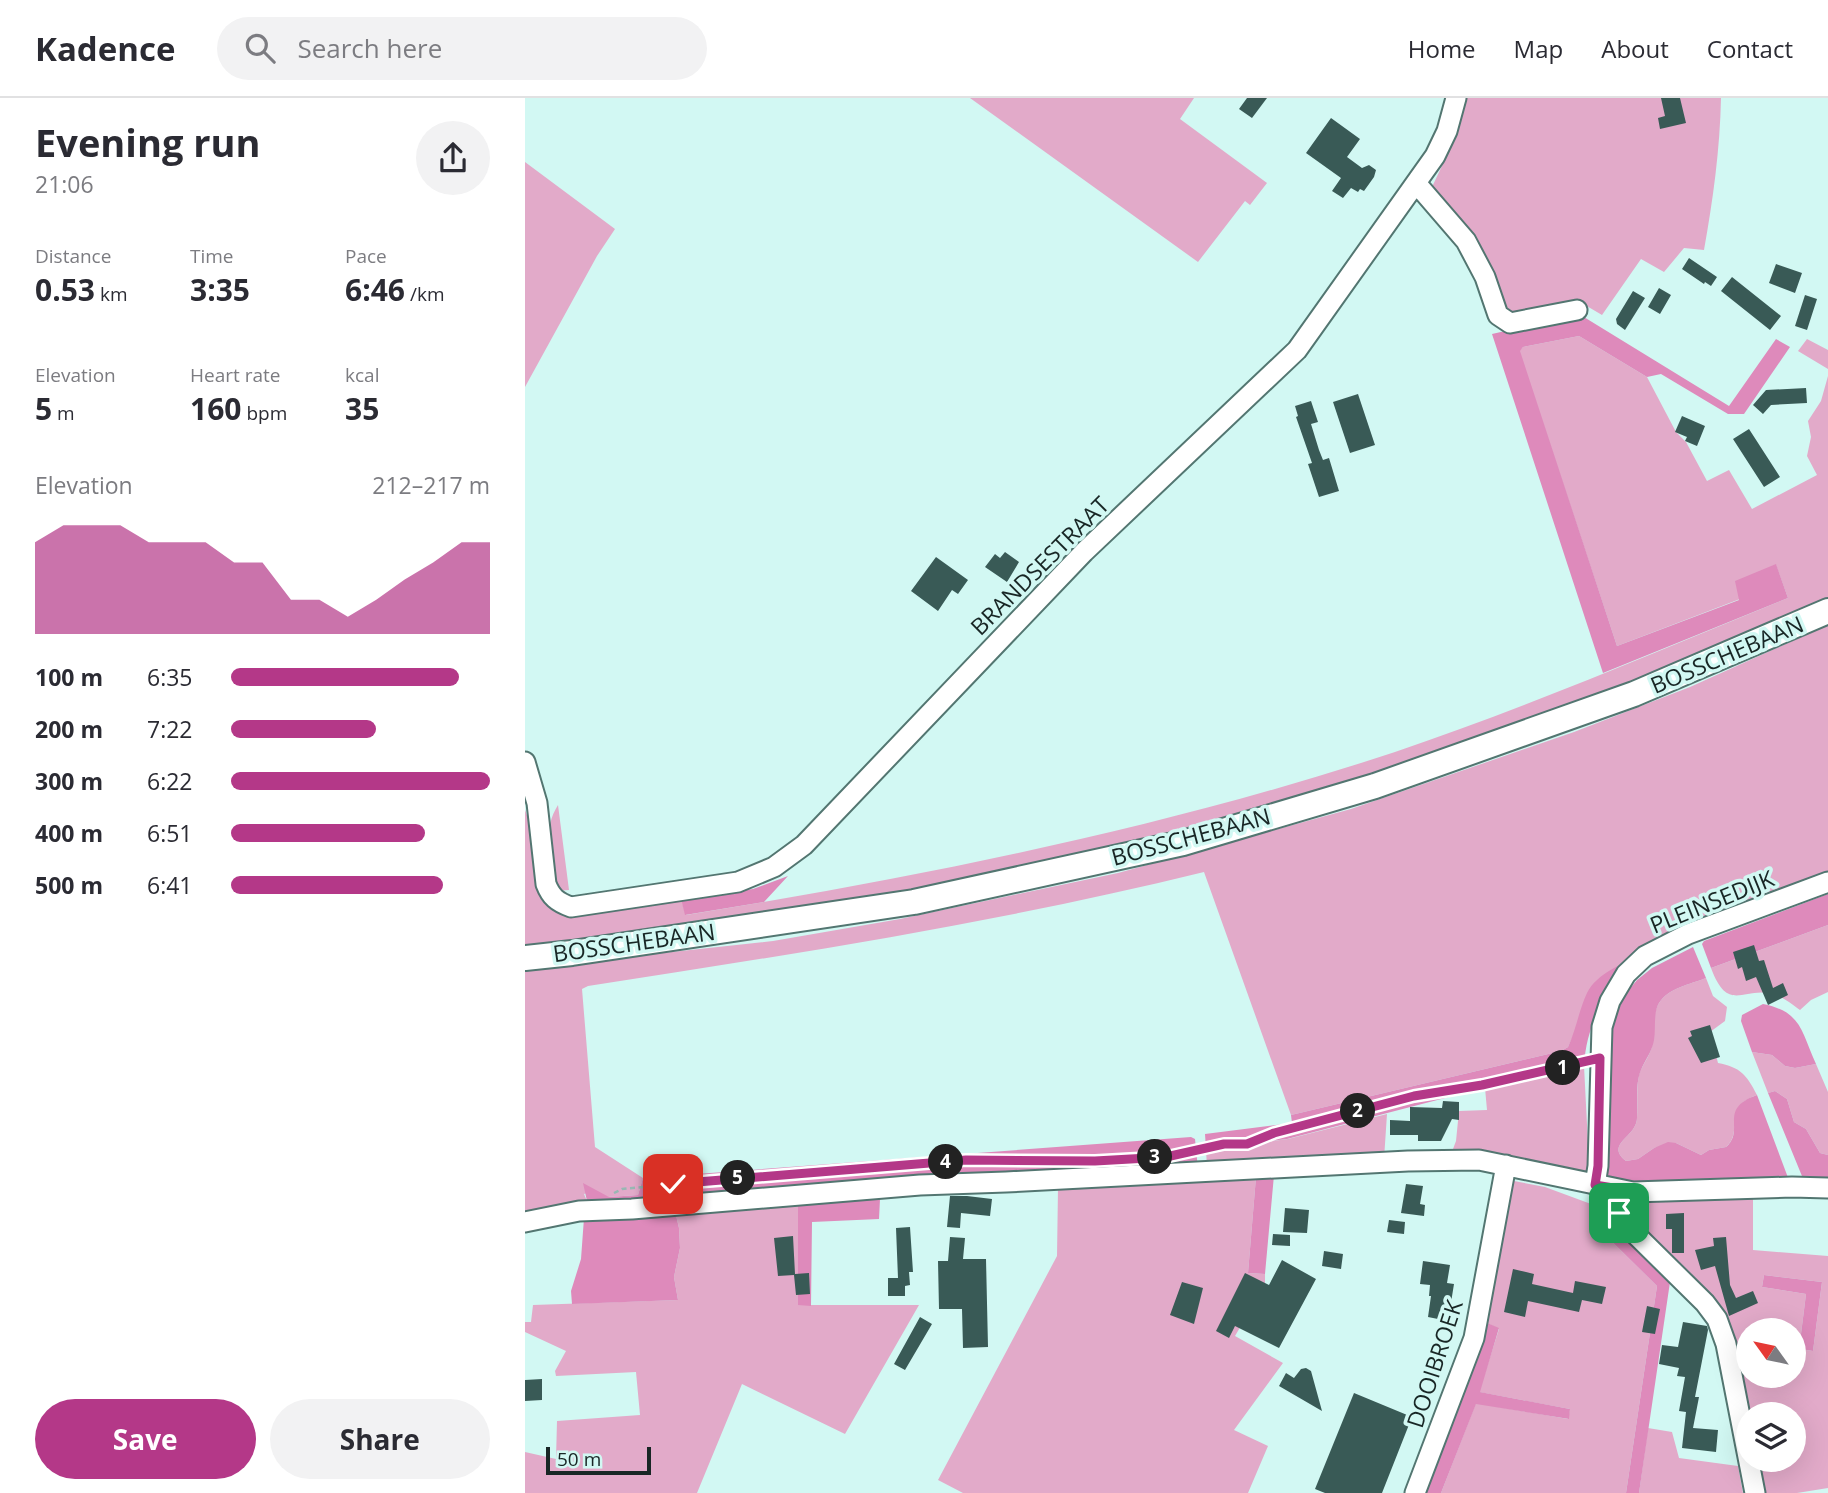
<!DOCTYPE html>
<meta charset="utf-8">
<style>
body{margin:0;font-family:"Open Sans",sans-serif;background:#f2f2f3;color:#2b2b33;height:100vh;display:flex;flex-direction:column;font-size:26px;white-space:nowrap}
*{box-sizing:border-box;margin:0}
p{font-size:23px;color:#7c7c81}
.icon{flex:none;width:38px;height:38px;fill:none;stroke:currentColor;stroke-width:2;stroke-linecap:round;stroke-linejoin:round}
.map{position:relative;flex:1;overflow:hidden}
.drawer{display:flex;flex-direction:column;background:#fff;width:525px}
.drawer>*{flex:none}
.needle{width:46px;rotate:303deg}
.tools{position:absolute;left:1211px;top:1220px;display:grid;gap:14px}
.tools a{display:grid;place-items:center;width:70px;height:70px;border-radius:50%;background:#fff;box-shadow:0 7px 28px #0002;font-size:35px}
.scale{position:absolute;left:21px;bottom:18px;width:105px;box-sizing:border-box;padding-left:7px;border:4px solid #182625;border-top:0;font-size:19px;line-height:24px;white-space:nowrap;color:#182625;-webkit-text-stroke:5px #d2f8f3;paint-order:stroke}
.pin{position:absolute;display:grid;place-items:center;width:60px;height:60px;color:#fff;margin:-30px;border-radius:14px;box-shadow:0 4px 10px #0006}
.km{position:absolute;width:35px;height:35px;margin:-18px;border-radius:50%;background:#222;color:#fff;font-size:19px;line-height:35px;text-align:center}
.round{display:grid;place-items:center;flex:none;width:74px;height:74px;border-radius:37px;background:#f2f2f3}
.summary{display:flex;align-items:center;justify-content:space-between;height:119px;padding:0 35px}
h1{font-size:38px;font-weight:700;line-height:52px}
.figures{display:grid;grid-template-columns:repeat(3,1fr);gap:10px;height:119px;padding:7px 35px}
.figures div{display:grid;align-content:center}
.figures b{font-size:30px;font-weight:700}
.figures small{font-size:19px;font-weight:400}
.figures p{font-size:19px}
.chart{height:196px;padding:14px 35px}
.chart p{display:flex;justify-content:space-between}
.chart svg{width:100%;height:126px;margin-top:7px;fill:#b43888;opacity:.7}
.primary-button{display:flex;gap:14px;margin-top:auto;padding:14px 35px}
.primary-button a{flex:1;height:80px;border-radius:42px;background:#b43888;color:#fff;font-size:28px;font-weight:700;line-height:80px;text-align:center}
.primary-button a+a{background:#f2f2f3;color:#2b2b33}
ul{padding:0 35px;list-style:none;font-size:23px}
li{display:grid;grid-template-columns:112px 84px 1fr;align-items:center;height:52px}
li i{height:18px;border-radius:9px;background:#b43888}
header{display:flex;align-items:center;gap:42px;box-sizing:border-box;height:98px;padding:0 35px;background:#fff;border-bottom:2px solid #e1e1e2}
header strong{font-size:33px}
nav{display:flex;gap:38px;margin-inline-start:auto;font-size:24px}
.search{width:490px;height:63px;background:#f2f2f3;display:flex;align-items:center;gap:18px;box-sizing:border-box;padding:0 24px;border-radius:38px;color:#7c7c81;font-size:26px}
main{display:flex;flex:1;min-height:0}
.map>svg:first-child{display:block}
.green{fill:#e2aac9;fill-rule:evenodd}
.forest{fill:#de8abb}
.building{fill:#395a56}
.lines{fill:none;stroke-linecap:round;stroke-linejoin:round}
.minor-casing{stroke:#537671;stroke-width:23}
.major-casing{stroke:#537671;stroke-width:28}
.path{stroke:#98b7b3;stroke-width:2.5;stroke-dasharray:5 3.5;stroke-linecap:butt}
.minor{stroke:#fff;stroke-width:19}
.major{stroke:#fff;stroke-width:24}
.route-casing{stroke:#fff;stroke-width:14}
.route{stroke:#b43888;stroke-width:9}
.labels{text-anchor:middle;stroke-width:7;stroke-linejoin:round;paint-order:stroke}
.street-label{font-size:23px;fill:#182625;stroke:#d2f8f3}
</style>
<header>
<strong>Kadence</strong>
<div class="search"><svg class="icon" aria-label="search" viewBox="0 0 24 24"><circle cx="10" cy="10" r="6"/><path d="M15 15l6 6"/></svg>Search here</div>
<nav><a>Home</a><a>Map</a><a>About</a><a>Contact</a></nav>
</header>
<main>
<section class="drawer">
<div class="summary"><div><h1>Evening run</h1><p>21:06</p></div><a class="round"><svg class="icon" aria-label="share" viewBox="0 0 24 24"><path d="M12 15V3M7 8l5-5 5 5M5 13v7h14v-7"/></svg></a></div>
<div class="figures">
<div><p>Distance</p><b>0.53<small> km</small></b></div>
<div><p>Time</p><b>3:35</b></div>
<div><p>Pace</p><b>6:46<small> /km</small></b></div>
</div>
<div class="figures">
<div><p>Elevation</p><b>5<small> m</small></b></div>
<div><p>Heart rate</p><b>160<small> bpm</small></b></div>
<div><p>kcal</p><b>35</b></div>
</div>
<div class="chart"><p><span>Elevation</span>212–217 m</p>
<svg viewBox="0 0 160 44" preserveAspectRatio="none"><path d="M0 44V12L10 6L20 6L30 6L40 12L50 12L60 12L70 19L80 19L90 32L100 32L110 38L120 32L130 25L140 19L150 12L160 12V44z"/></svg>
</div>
<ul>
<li><b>100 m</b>6:35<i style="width:88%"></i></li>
<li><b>200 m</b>7:22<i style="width:56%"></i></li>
<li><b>300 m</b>6:22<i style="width:100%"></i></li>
<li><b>400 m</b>6:51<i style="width:75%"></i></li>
<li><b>500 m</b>6:41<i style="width:82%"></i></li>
</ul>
<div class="primary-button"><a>Save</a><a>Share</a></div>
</section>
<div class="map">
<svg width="1303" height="1395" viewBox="0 0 1303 1395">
<rect width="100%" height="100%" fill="#d2f8f3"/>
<path class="green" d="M 445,0 L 669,0 L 655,21 L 742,85 L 725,107 L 720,103 L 673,164 Z
M 942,0 L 1196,0 C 1195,51 1188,102 1179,152 L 1159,150 L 1139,174 L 1116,161 L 1077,217 L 1055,204 L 983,219 L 907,89 L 924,53 L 937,6 Z
M 0,64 L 90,131 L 72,158 L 0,289 Z
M 1054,238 L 1122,279 L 1151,334 L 1161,344 L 1182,383 L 1204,372 L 1227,411 L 1292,377 L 1282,358 L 1286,339 L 1283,323 L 1296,303 L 1303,278 L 1303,509 L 890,671 L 480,781 L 0,852 L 0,712 L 9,736 L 21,802 L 156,801 L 161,817 C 400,778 640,730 870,654 C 1003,609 1133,553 1263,500 L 1251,467 L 1215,501 L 1092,548 L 994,253 L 998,249 Z
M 1282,241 L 1303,252 L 1303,271 L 1273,253 Z
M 1303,527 L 1303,781 L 1147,842 L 1051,932 L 1043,949 L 1036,953 L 766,1017 L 679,774 C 476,824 270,856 63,888 L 57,891 L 70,1049 L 118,1080 L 113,1097 L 83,1099 L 69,1093 L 59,1096 L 62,1103 L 0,1122 L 0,872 L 36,866 L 248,843 L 375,821 L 593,775 L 826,711 L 1049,634 L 1165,589 Z
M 33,707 L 44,792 L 31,793 C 25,765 16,734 33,707 Z
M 1303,827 L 1303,894 L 1286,902 L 1275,912 C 1268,907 1259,900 1251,897 C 1219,886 1204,918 1186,870 Z
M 1181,880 L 1188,898 L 1202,909 L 1200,923 L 1185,934 L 1193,965 C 1215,969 1222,977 1232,997 C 1195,1010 1220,1033 1201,1049 L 1184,1052 L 1176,1057 L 1151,1045 L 1129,1050 L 1113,1061 L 1101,1063 C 1079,1046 1112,1039 1112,1020 C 1113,1006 1111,991 1114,977 C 1117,967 1125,958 1127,948 C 1129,935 1127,916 1134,905 C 1145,889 1164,887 1181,880 Z
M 1227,954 L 1247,957 L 1260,968 L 1270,970 L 1291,966 L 1303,994 L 1303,1057 L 1295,1055 L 1281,1031 L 1269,1024 L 1262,1001 L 1250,993 L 1243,995 Z
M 1059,968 L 1065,1085 L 925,1059 L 931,1043 L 934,1013 L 962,1012 L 960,990 Z
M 862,1016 L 859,1061 L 682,1070 L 681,1051 L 763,1041 Z
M 731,1079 L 723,1175 L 740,1176 L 740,1187 L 710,1238 L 758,1265 L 709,1332 L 743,1348 L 723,1395 L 438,1395 L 413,1382 L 532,1158 L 533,1090 Z
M 989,1083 L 1020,1089 L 1066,1106 L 1068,1109 L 1064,1121 L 1132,1188 L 1101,1395 L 916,1395 L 951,1305 L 1043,1321 L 1045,1311 L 954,1294 L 974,1231 L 960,1224 L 984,1085 Z
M 1228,1099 L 1228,1152 L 1303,1158 L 1303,1390 L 1272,1395 L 1238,1395 L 1230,1362 L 1269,1362 L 1269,1316 L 1223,1316 L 1201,1230 L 1098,1110 L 1103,1104 ZM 1239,1177 L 1297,1184 L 1288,1253 L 1269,1250 L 1269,1278 L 1223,1278 L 1223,1232 L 1269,1232 L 1269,1236 L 1276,1236 L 1281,1196 L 1237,1189 Z
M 273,1105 L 273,1207 L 394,1207 L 320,1336 L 217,1286 L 172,1395 L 0,1395 L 0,1354 L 31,1361 L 32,1323 L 115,1317 L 111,1274 L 31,1278 L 30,1273 L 41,1253 L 0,1234 L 0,1224 L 6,1224 L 8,1207 L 153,1202 L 149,1179 L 155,1150 L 154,1130 L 150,1113 Z
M 1123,1330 L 1147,1334 L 1154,1360 L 1213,1368 L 1218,1395 L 1114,1395 Z"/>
<path class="forest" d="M 1054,216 L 1204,308 L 1251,241 L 1265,249 L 1219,316 L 1203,316 L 1136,276 L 1122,279 L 1054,238 L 998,249 L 995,253 L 1092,548 L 1214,502 L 1210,483 L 1251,466 L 1263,500 L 1078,575 L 967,236 Z
M 263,778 L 239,804 L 160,817 L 156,801 L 228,791 Z
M 1303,796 L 1303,827 L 1186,870 L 1177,846 L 1179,843 Z
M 1168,849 L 1181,880 C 1164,887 1145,889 1134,905 C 1128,915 1131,931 1129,942 C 1127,954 1120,962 1116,972 C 1110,986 1113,1005 1112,1020 C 1112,1039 1079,1046 1101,1063 L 1113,1061 L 1129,1050 L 1143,1044 L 1151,1045 L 1176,1057 L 1184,1052 L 1201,1049 C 1221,1032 1192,1011 1232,997 L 1265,1085 L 1076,1090 L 1069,999 L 1093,905 L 1112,882 L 1127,870 Z
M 1117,856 C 1085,892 1062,918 1059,968 L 947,993 L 762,1041 L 681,1051 L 680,1036 L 767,1025 L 766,1017 L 1036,953 L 1043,949 C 1051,932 1054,912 1062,895 C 1072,875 1098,866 1117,856 Z
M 1238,906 C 1277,914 1276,933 1291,966 L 1270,970 L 1260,968 L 1247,957 L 1227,954 L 1216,923 L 1217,917 Z
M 1250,993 L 1262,1001 L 1269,1024 L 1281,1031 L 1295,1055 L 1303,1057 L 1303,1088 L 1279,1083 L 1243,995 Z
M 666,1039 L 670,1041 L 673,1071 L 68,1106 L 62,1103 L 58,1085 L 84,1099 L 113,1097 L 118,1080 Z
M 749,1077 L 740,1176 L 723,1175 L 731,1079 Z
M 355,1101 L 354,1121 L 287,1124 L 286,1208 L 273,1207 L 273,1105 Z
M 1068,1109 L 1145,1184 L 1114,1395 L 1101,1395 L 1132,1188 L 1064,1121 Z
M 150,1113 L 154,1130 L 155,1150 L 149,1179 L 153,1202 L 47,1206 L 46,1193 L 56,1161 L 59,1120 Z
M 1239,1177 L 1297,1184 L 1288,1253 L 1269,1250 L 1269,1236 L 1276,1236 L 1281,1196 L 1237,1189 Z
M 960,1224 L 974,1230 L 955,1294 L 1045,1311 L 1044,1321 L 951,1306 L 916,1395 L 900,1395 L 930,1318 Z"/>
<path class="building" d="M 722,0 L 742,0 L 727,20 L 714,11 Z
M 1136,0 L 1155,0 L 1161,25 L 1135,31 L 1133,20 L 1140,18 Z
M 806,20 L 835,41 L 822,59 L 837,70 L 844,67 L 851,72 L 849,79 L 839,93 L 835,91 L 833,94 L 826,90 L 818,100 L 807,93 L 816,80 L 781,55 Z
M 1164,160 L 1192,179 L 1186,188 L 1180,184 L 1179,186 L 1157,171 Z
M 1251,166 L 1277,175 L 1270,195 L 1244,185 Z
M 1207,179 L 1256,218 L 1245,232 L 1196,193 Z
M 1134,190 L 1146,197 L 1135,216 L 1123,209 Z
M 1108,193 L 1120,200 L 1100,232 L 1092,226 L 1091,221 Z
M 1280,197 L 1292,201 L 1282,232 L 1270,228 Z
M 1281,290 L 1282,305 L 1246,307 L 1238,316 L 1228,307 L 1241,292 Z
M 833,296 L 850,347 L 825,355 L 808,304 Z
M 786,303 L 793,324 L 786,326 L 794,352 L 798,362 L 804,360 L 814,393 L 794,399 L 783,366 L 787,365 L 771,319 L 773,318 L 770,308 Z
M 1157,318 L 1180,328 L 1172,348 L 1160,343 L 1162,339 L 1150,334 Z
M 1224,331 L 1255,379 L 1239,389 L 1208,341 Z
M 480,454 L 494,464 L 482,484 L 460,469 L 470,456 L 475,460 Z
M 411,459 L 443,482 L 433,496 L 427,492 L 413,513 L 386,493 Z
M 1229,847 L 1234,863 L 1239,862 L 1248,890 L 1258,885 L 1263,897 L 1243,907 L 1231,879 L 1221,883 L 1217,869 L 1213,871 L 1208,854 Z
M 1185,927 L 1195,959 L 1176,965 L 1163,940 L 1167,938 L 1165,933 Z
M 918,1003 L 934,1004 L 934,1022 L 927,1021 L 916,1043 L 893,1043 L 893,1037 L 865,1037 L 865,1022 L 885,1023 L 885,1009 L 917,1010 Z
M 881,1086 L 898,1088 L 895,1106 L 900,1107 L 899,1118 L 876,1115 Z
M 425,1098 L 442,1098 L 467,1101 L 465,1118 L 436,1115 L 435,1130 L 422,1129 Z
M 760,1110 L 784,1112 L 782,1135 L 758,1134 Z
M 1159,1115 L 1159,1155 L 1147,1155 L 1147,1131 L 1141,1131 L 1141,1116 Z
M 864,1122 L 880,1124 L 879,1136 L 862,1134 Z
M 385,1129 L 388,1174 L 384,1174 L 385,1187 L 380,1188 L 380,1198 L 363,1198 L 363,1180 L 373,1180 L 371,1130 Z
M 748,1136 L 765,1137 L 765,1148 L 747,1147 Z
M 268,1138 L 270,1176 L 284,1175 L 285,1196 L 271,1197 L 269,1177 L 253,1178 L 249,1140 Z
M 425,1139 L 440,1140 L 438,1161 L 461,1161 L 463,1249 L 438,1250 L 437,1211 L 414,1211 L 413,1163 L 423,1163 Z
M 1201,1139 L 1205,1187 L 1211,1200 L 1228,1193 L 1233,1205 L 1204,1218 L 1190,1168 L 1176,1172 L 1170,1152 L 1189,1148 L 1188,1140 Z
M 799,1153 L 818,1156 L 816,1171 L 797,1168 Z
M 757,1162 L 791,1181 L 754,1250 L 710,1228 L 704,1240 L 691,1233 L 720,1175 L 744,1187 Z
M 898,1163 L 925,1167 L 922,1185 L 929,1186 L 923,1223 L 903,1219 L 906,1198 L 904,1198 L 905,1187 L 895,1186 Z
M 988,1171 L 1009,1176 L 1007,1186 L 1048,1195 L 1050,1183 L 1081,1189 L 1077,1206 L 1057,1202 L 1054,1214 L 1003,1203 L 1000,1219 L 979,1214 Z
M 657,1184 L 678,1190 L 669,1226 L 645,1217 Z
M 1122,1208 L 1135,1211 L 1130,1236 L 1117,1234 Z
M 395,1219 L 407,1226 L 380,1272 L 369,1266 Z
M 1158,1224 L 1182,1228 L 1183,1232 L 1170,1299 L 1174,1299 L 1168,1330 L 1193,1332 L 1191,1354 L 1157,1350 L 1161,1314 L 1154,1313 L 1160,1279 L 1152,1278 L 1154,1270 L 1134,1266 L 1137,1247 L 1153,1249 Z
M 781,1270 L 786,1273 L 797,1313 L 754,1288 L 761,1275 L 769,1280 L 776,1271 Z
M 17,1281 L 17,1302 L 0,1303 L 0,1282 Z
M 829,1295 L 887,1319 L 857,1395 L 800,1395 L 790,1391 Z"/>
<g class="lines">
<defs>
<path id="minor" d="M 891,85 L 941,143 L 960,179 L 973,217 L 985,225 L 1052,212
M 0,664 L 12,705 L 21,786 C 26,799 32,804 46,809 L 213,784 L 249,769 L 279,747 L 559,454 L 772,252 L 910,58 L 922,33 L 931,0
M 1070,1087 L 1073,1068 L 1077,929 L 1085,903 L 1101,876 L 1120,858 L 1163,836 L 1303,784
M 1088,1090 L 1094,1115 L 1102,1128 L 1180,1205 L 1192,1221 L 1201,1246 L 1230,1395
M 0,1124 L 54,1113 L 107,1111 L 395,1087 L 481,1084 L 883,1063 L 954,1062 L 1108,1094 L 1267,1089 L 1303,1090
M 890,1395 L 949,1240 L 981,1067"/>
<path id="major" d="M 0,860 L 47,855 L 389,804 L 658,745 L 850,688 L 1109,596 L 1303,513"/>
</defs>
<use href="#minor" class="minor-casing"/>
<use href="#major" class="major-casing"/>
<path class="path" d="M 646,1057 L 699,1046 L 722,1047 L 749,1035 L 889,998 L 957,987 L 1058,965
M 89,1095 L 97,1091 L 148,1086 L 441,1062 L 539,1063"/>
<use href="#minor" class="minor"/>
<use href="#major" class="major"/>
</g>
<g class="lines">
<defs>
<path id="route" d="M 148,1086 L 441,1062 L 570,1063 L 641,1059 L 699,1046 L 722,1046 L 749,1035 L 889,998 L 957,987 L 1075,960 L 1073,1068 L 1070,1087 L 1088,1090 L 1094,1115"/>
</defs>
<use href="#route" class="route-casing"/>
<use href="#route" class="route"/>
</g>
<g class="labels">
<g class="street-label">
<text transform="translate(515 468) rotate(-45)" y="8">BRANDSESTRAAT</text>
<text transform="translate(1202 557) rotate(-23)" y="8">BOSSCHEBAAN</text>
<text transform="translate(666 739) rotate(-15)" y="8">BOSSCHEBAAN</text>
<text transform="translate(1187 804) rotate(-22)" y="8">PLEINSEDIJK</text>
<text transform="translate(109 845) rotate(-8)" y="8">BOSSCHEBAAN</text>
<text transform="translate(910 1266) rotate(-72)" y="8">DOOIBROEK</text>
</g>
</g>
</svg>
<div class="tools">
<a><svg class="needle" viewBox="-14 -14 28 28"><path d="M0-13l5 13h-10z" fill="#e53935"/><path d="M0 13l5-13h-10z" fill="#7c7c81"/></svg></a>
<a><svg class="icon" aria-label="layers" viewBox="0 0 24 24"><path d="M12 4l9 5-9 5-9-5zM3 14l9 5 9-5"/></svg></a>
</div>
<div class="scale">50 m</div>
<div class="pin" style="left:1094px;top:1115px;background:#1e9e55"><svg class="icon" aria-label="arrive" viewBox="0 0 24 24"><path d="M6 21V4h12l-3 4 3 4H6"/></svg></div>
<div class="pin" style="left:148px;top:1086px;background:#d93025"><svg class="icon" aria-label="check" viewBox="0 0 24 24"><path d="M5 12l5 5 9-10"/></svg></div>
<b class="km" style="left:1038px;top:970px">1</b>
<b class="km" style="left:833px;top:1013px">2</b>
<b class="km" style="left:630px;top:1059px">3</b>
<b class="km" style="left:421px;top:1064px">4</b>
<b class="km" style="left:213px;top:1080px">5</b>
</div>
</main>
